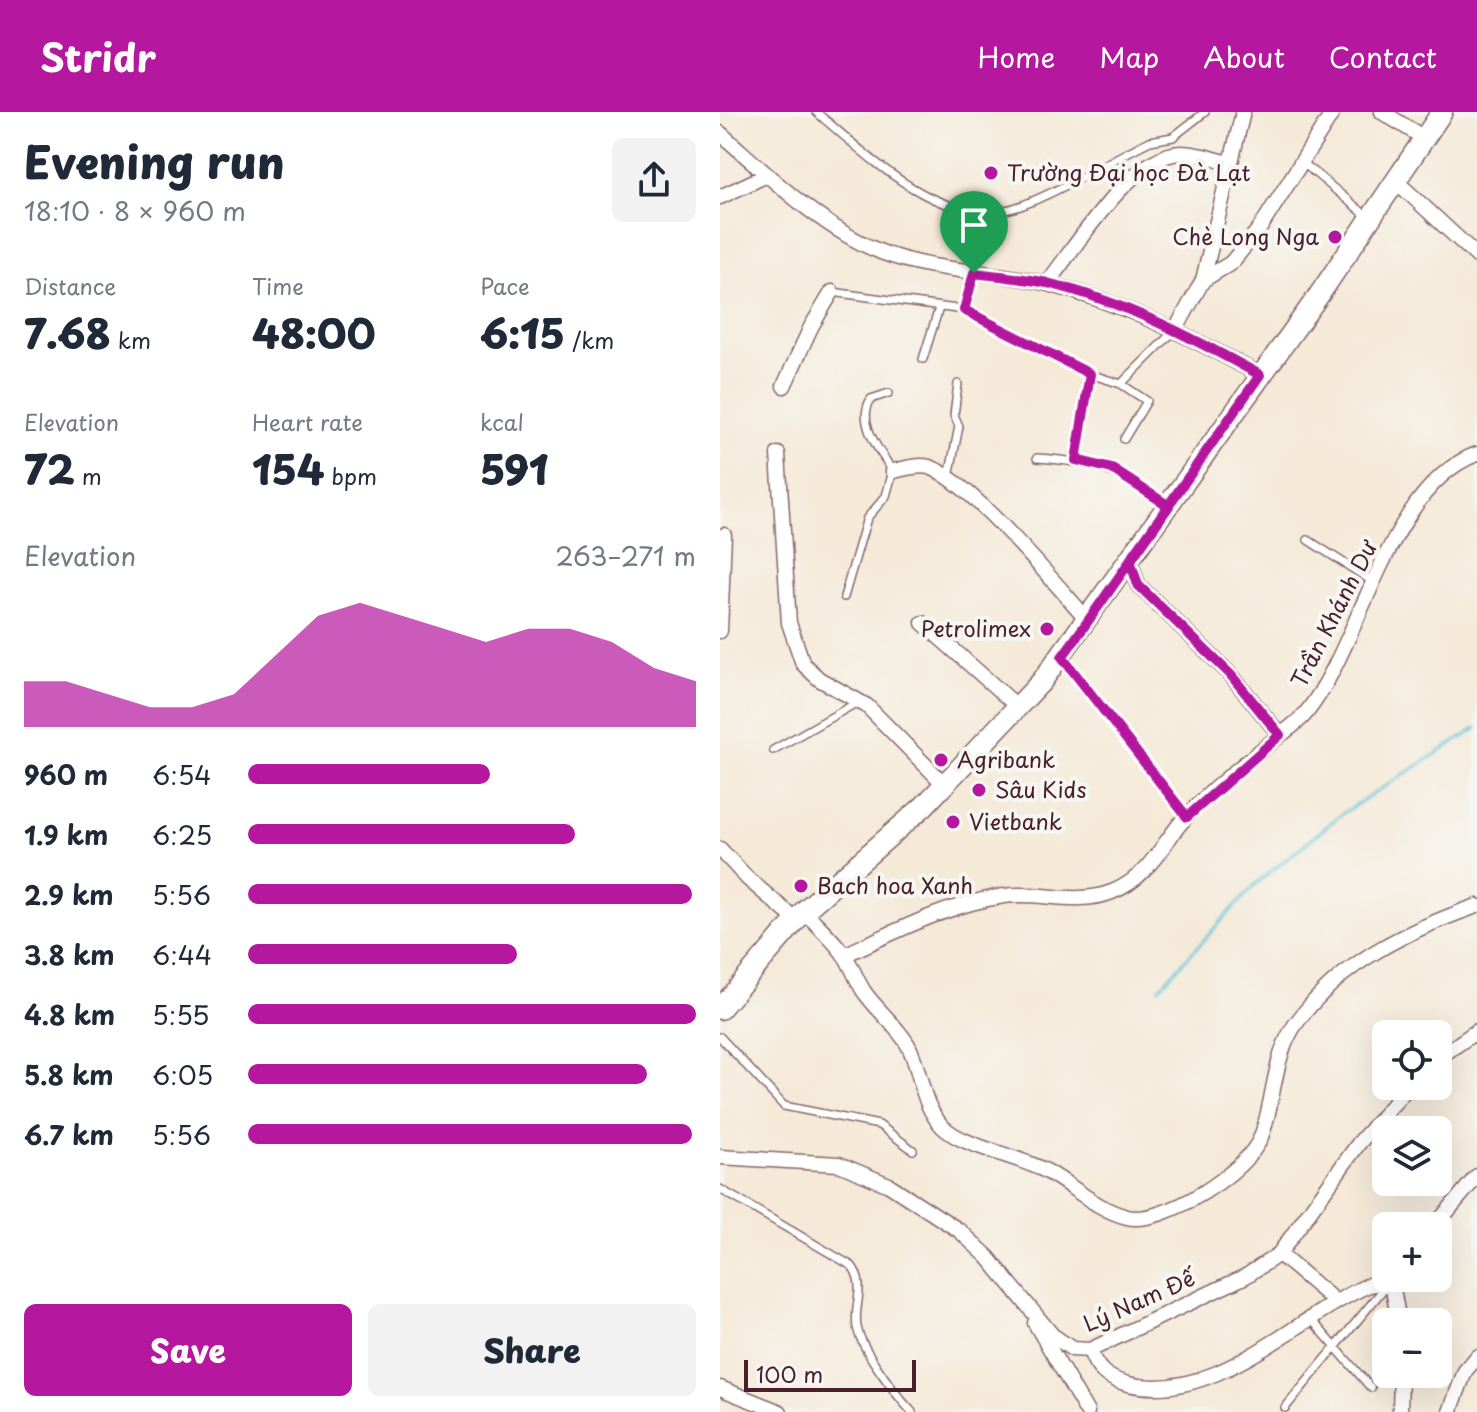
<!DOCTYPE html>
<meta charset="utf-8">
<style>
body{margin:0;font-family:"Playpen Sans",sans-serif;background:#f2f2f3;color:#1f2937;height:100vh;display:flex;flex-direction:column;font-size:30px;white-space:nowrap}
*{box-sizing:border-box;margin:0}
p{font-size:26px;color:#747a83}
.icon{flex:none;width:44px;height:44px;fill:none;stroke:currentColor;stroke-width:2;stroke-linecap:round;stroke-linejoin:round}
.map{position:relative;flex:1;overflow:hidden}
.panel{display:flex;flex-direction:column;background:#fff;width:720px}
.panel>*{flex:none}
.buttons{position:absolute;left:652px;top:908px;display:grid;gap:16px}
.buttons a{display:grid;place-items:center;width:80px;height:80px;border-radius:12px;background:#fff;box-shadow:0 8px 32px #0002;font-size:40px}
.scale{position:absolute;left:24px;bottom:20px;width:172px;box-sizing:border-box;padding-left:8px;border:4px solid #4a1f2b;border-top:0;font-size:22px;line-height:28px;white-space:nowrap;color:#4a1f2b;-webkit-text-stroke:6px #f6f6f2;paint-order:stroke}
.pin{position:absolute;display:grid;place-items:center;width:68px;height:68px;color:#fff;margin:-82px -34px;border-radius:50% 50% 50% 0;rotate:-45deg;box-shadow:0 0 8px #0007}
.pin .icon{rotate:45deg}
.round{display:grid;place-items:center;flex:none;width:84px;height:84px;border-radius:12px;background:#f2f2f3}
.headline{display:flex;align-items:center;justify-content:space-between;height:136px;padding:0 24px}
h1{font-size:44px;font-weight:800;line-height:60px}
.metrics{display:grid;grid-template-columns:repeat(3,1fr);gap:12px;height:136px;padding:8px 24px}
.metrics div{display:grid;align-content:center}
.metrics b{font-size:40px;font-weight:800}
.metrics small{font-size:22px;font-weight:400}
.metrics p{font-size:22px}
.chart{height:224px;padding:16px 24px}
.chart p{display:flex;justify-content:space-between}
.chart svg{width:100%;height:144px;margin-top:8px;fill:#b5179e;opacity:.7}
.action{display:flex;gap:16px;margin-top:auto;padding:16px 24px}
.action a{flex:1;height:92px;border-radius:12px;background:#b5179e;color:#fff;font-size:32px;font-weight:800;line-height:92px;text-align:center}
.action a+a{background:#f2f2f3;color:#1f2937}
ul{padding:0 24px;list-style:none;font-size:26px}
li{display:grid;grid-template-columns:128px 96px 1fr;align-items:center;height:60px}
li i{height:20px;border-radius:10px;background:#b5179e}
header{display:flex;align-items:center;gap:48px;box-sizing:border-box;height:112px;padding:0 40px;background:#b5179e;color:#fff}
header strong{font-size:38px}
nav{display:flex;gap:44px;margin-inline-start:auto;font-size:28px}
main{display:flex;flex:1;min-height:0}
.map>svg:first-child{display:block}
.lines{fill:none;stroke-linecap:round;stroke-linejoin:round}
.stream{stroke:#5bc2d8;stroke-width:3}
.lane-casing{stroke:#866667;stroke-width:10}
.street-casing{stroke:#866667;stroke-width:17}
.secondary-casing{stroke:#866667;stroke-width:23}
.lane{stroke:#fff;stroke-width:7}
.street{stroke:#fff;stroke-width:14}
.secondary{stroke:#fff;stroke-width:20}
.route-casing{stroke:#fff;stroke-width:16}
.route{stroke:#b5179e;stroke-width:10}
.poi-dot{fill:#b5179e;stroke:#f6f6f2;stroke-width:3}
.labels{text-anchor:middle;stroke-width:8;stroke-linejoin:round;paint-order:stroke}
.poi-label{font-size:22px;fill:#4a1f2b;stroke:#f6f6f2;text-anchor:start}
.street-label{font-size:22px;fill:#4a1f2b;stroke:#f6f6f2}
</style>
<header>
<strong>Stridr</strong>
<nav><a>Home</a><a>Map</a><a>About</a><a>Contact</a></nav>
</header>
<main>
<section class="panel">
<div class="headline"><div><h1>Evening run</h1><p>18:10 · 8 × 960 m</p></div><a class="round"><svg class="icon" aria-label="share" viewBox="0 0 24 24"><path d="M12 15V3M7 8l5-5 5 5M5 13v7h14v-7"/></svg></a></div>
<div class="metrics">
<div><p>Distance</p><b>7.68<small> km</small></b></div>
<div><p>Time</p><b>48:00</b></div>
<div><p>Pace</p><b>6:15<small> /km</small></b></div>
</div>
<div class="metrics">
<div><p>Elevation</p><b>72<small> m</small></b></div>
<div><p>Heart rate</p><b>154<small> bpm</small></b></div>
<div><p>kcal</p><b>591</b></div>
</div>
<div class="chart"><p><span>Elevation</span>263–271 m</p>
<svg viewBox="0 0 160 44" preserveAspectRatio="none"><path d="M0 44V30L10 30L20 34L30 38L40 38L50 34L60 22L70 10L80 6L90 10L100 14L110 18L120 14L130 14L140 18L150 26L160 30V44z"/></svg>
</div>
<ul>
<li><b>960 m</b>6:54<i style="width:54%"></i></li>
<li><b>1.9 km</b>6:25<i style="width:73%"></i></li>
<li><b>2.9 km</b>5:56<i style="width:99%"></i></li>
<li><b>3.8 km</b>6:44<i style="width:60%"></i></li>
<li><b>4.8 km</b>5:55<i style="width:100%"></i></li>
<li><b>5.8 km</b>6:05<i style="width:89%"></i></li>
<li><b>6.7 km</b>5:56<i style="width:99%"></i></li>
</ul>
<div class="action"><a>Save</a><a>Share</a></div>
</section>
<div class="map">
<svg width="757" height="1300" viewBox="0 0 757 1300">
<rect width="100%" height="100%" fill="#f6f6f2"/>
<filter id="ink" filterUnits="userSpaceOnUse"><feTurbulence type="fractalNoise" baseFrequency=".0125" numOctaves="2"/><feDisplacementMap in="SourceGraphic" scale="16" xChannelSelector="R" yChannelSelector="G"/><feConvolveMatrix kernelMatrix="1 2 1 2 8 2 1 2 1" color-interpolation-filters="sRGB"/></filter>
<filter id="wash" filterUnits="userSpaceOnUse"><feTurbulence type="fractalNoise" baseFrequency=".006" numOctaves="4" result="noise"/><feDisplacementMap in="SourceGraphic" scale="32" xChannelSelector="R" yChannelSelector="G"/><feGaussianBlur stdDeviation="1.8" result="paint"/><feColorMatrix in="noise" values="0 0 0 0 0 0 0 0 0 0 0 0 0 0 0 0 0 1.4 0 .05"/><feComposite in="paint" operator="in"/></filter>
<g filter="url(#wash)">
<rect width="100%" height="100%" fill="#f5e9d7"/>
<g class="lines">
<path class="stream" d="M 439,876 L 537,771 L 623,701 L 757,616"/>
</g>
</g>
<g filter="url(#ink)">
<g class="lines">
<defs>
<path id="lane" d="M 96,0 C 151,46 225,123 303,93 C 347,76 388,49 430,29 L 453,25 L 485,0
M 582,50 L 648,105
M 112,180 L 244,198 L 370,262 L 401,272 L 456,217
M 244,198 L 254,161
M 203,247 L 219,196
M 401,272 L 427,289 L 404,327
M 317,346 C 381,350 394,359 447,392
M 356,348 L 370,262
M 229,365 L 239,314 L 234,303 L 238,272
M 588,428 L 652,469
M 124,485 L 147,406 L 166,384 L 173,359 C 160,340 136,310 151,287 L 169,281
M 343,546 L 467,705
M 53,638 L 138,590
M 0,925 L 64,994 L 159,1013 L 193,1038
M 0,1077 L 132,1154 C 147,1174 133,1193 137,1215 C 141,1237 176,1283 192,1300
M 591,1207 L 651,1276
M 565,1296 L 666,1174"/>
<path id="street" d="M 662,0 L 704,26
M 0,21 C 48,63 101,116 161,140 C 215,161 273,158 328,172 C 404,191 473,226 540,263
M 676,69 L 757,144
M 0,85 L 47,63
M 483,168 L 511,151 L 540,116 L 613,0
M 327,171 C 356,135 412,42 461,41 C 477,41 494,47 509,51
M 456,217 L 483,168 L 523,0
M 64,274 L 91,215 L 112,180
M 58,342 L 69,511 L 83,552 L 99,567 L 147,594 L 225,673
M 173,359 C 184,357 198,352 209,355 C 247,366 337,474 368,508
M 410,448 L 418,473 L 510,562 L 560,623
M 203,511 L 299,596
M 0,519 L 4,423
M 0,737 L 28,767 L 76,808
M 84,799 C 98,814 114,828 125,844 C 133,856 137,870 145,881 C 158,899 177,914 188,933 C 202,959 200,992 223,1015 C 243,1035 300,1044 328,1060 C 353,1074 378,1098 407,1105 C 443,1114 528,1059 541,1025 C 555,988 553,942 577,910 C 621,850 688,818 757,794
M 124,843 C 175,820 228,792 284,784 C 320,779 356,794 392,780 C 425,767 438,740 459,713 C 485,682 522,654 554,628 C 565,619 577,612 586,601 C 641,533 668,374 757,342
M 718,946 L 757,919
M 0,1045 L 119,1052 L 169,1073 L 240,1119 L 268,1145 L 332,1223 L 352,1237 L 370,1238 L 526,1164 L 559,1142 L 639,1031 L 689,974
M 715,1114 L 757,1064
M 559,1142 L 616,1190
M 315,1211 L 367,1300
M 370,1238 C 376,1258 388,1267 408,1272 C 495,1293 577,1204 649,1173 L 662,1171 L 673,1177 L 679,1210
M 0,1276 L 60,1300
M 680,1300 L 681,1262
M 730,1300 L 745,1259 L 757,1245"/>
<path id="secondary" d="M 0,897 L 84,799 L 204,694 L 322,569 L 599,183 L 722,0"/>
</defs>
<use href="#lane" class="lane-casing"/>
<use href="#street" class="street-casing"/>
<use href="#secondary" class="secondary-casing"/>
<use href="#lane" class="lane"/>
<use href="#street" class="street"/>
<use href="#secondary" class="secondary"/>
</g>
</g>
<g class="lines" filter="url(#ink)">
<defs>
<path id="route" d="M 254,161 L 244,198 L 370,262 L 356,348 L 392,357 L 449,394 C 413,444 379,495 342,545 L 467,705 L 560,623 L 510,562 L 418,473 L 410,448 L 540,263 C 473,226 403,189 327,171 C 303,166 278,164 254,161"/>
</defs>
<use href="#route" class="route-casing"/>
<use href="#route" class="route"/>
</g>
<g class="poi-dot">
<circle cx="271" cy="61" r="8"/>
<circle cx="615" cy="125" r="8"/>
<circle cx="327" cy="517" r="8"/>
<circle cx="221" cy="648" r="8"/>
<circle cx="259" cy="678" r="8"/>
<circle cx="233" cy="710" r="8"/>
<circle cx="81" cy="774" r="8"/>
</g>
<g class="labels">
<g class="poi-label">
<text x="287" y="69">Trường Đại học Đà Lạt</text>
<text x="599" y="133" text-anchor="end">Chè Long Nga</text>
<text x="311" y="525" text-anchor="end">Petrolimex</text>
<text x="237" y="656">Agribank</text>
<text x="275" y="686">Sâu Kids</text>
<text x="249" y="718">Vietbank</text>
<text x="97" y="782">Bach hoa Xanh</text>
</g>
<g class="street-label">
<text transform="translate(614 502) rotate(-63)" y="8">Trần Khánh Dư</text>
<text transform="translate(419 1189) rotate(-24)" y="8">Lý Nam Đế</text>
</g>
</g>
</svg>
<div class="buttons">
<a><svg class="icon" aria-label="locate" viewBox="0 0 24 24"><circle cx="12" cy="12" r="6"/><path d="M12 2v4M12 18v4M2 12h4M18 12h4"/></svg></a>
<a><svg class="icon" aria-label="layers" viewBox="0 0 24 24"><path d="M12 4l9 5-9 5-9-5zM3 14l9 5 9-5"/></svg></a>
<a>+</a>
<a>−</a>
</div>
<div class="scale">100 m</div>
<div class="pin" style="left:254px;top:161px;background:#1e9e55"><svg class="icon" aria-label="arrive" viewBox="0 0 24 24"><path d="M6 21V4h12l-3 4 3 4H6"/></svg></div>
</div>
</main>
